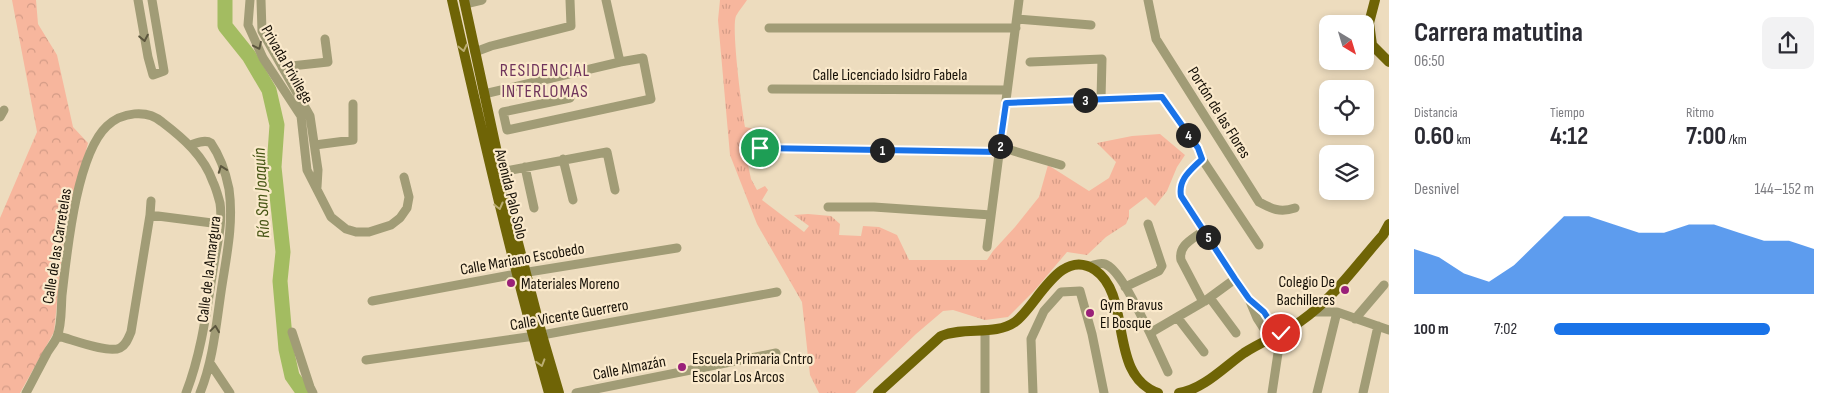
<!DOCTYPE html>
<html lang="es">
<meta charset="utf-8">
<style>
body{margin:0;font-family:"Sofia Sans Condensed",sans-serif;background:#f2f2f3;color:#2b2b33;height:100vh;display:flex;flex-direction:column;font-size:19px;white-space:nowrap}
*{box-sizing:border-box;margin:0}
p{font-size:16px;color:#7c7c81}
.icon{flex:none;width:28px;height:28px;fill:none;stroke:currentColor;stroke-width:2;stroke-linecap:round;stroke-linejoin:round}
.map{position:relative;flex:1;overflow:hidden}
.drawer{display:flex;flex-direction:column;background:#fff;width:450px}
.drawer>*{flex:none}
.needle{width:32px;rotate:142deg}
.controls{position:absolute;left:1319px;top:15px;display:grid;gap:10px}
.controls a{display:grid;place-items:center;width:55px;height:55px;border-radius:10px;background:#fff;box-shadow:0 2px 8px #0003;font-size:25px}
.pin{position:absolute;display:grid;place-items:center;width:42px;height:42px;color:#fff;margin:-21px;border:2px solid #fff;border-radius:50%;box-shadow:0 1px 5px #0007}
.km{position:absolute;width:25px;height:25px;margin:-12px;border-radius:50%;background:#222;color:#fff;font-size:14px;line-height:25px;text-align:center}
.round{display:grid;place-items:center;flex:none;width:52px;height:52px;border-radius:10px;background:#f2f2f3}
.head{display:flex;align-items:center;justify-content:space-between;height:85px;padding:0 25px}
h1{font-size:28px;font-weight:700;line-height:38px}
.metrics{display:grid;grid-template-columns:repeat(3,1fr);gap:8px;height:85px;padding:5px 25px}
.metrics div{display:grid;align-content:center}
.metrics b{font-size:25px;font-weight:700}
.metrics small{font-size:14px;font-weight:400}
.metrics p{font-size:14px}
.chart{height:140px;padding:10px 25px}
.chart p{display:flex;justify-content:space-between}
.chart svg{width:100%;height:90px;margin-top:5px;fill:#1a73e8;opacity:.7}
ul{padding:0 25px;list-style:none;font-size:16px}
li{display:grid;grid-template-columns:80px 60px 1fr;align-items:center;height:38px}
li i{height:12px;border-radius:6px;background:#1a73e8}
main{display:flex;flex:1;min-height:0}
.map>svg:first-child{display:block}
.grass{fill:url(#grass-tufts)}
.forest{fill:url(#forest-crowns)}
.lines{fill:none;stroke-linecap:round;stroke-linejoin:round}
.river{stroke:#a3bc61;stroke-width:15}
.minor{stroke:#a19c76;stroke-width:9}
.major{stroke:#6f6406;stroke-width:10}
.oneway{stroke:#5c563e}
.oneway2{stroke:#bbad72}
.route-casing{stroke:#fff;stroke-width:10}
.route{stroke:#1a73e8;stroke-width:6}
.poi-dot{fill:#9a2079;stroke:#fae9cb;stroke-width:2}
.labels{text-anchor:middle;stroke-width:4.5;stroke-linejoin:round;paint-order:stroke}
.street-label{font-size:16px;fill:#171107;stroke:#fae9cb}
.poi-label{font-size:16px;fill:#171107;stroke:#fae9cb;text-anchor:start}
.neighbourhood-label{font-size:18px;letter-spacing:1px;fill:#70345c;stroke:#fae9cb}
.water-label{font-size:18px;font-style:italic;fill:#465514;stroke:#fae9cb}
</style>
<main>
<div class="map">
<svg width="1389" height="393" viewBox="0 0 1389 393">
<defs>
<pattern id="grass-tufts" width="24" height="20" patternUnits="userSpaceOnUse" patternTransform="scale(1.25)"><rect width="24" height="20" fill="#f7b69d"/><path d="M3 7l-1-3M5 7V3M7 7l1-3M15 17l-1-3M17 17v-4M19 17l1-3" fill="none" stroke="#d39b86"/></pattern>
<pattern id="forest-crowns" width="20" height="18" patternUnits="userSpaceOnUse" patternTransform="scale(1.25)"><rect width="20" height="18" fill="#f7b69d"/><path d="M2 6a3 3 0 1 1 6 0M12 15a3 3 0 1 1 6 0" fill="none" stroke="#d39b86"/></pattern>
</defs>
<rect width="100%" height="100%" fill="#eddcbe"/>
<path class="grass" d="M 720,0 L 747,0 C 744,5 739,10 736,16 C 731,27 742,111 745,127 L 760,130 L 757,142 L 764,156 L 748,165 L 751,179 L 757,190 L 765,186 L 768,190 L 762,200 L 804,232 L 809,226 L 794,215 L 808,214 L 831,216 L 840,224 L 839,235 L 861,236 L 863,226 L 879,227 L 897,235 L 909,260 L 987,260 L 993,251 L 1015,227 L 1039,197 L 1048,165 L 1089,191 L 1109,178 L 1116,162 L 1097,143 L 1132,136 L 1160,134 L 1185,155 L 1177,167 L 1167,191 L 1155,206 L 1146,197 L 1129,210 L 1129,217 L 1126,224 L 1106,237 L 1087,255 L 1067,252 L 1034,291 L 1008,317 L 985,320 L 953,310 L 943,311 L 916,334 L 855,393 L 819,393 L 810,375 L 802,302 L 757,224 L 730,155 L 718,20 Z"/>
<path class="forest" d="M 12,0 L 36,0 L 38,24 L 57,55 L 73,127 L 88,143 L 64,234 L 54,332 L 20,393 L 0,393 L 0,218 L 37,132 Z"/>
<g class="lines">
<path class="river" d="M 225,0 L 225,26 L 249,56 L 269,90 L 277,125 L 274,167 L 283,252 L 280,281 L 286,349 L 292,376 L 304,393"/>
<path class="minor" d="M 138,0 L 148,57 L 153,75 L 164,71 L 152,0
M 250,0 L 248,25 L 263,58 L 301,116 L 307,170 L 331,217 L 346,229 L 356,232 L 369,232 L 391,225 L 400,218 L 407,208 L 409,197 L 404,177
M 261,0 L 262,31 L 310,116 L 318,170 L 317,187
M 1148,0 L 1156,39 L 1259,202 C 1272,209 1280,213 1295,208
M 465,4 L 482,0
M 1017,19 L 1091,25
M 769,28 L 1016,28
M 475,52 L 491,46 L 571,26 L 570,0
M 1030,62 L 1102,59 L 1101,99
M 282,67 L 328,62 L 325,39
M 772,89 L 1007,90
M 484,94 L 620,62
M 570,98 L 503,112 L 507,130 L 651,99 L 643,58 L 620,62 L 606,0
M 1006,103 L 1162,97 L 1198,148 L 1202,159 C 1191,170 1178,179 1181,196 L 1235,279 L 1249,299 L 1264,312 L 1278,334
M 0,117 L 4,110
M 190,145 C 197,143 205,139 211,143 C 220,156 226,174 229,189 C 234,224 226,258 221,292 C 216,326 213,361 200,393
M 315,145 L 353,140 L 353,104
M 1000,147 L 1061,165
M 760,148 L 999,152
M 563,159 L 573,200
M 1202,159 L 1259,245
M 525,167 L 534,208
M 495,173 L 607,152 L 615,190
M 828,207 L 874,207 L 991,215
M 150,215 L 151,201
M 987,247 L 1019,0
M 1090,266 C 1095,265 1100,262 1105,264 C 1121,270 1141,317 1150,333 L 1203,302 L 1181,260 C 1178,245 1193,239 1203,231
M 1125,287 L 1159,271 L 1162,266 L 1148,224
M 1210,298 L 1236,333
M 1249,299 L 1257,318 L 1270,338
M 372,301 L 516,274 L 677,248
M 1205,301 L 1235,279
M 1313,312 L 1337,312 L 1389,330
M 1177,317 L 1204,352
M 1355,319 L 1384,285
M 985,330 L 985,393
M 292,332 L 310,387 L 313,393
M 1150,333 L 1168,372
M 58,336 C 71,339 108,354 120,348 C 126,345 128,339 131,332 L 150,215 L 220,224
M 366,360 L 542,335 L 777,292
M 210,363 L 230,393
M 26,393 C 33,380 40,366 47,353 C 50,348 55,342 57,337 C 62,325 61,308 62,295 C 67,253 76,155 107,126 C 122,112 147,109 162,122 C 183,138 204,156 213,182 C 216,188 218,196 220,203 C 223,223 217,244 214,264 C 207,307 202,352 186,393
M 576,393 L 776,353
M 1033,393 L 1031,339 L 1044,311 L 1061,292 L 1080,291 L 1092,334 L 1104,393
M 1272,393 L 1281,333
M 1317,393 L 1337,312
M 1363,393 L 1378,326"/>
<path class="major" d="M 452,0 C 482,132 512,263 549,393
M 464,0 L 509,208 L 542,335 L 559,393
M 1375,0 L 1369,23 L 1372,45 L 1389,62
M 878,393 L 941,336 C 965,326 995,336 1015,322 C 1037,306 1060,246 1095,270 C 1133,296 1107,375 1158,393
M 1179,393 C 1204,389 1224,367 1244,353 C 1262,341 1283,334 1301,321 C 1333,299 1357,264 1383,235 L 1389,224"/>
</g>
<defs><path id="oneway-chevron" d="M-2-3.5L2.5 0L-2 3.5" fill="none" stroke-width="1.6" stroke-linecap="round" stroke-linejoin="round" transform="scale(1.25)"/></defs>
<g class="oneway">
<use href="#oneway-chevron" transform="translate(144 38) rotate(79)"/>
<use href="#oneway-chevron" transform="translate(258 46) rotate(65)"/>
<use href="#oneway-chevron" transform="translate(222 169) rotate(-110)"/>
<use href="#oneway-chevron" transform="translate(215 329) rotate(-82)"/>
</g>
<g class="oneway2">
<use href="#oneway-chevron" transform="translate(463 48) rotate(77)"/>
<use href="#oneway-chevron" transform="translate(499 206) rotate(76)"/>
<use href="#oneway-chevron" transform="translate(541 363) rotate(73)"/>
</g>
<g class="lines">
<defs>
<path id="route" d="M 760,148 L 999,152 L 1006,103 L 1162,97 L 1198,148 L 1202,159 C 1191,170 1178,179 1181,196 L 1235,279 L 1249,299 L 1264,312 L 1278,334 L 1281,333"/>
</defs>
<use href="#route" class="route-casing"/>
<use href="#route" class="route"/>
</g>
<g class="poi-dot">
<circle cx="511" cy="283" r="5"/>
<circle cx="1345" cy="290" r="5"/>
<circle cx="1090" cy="313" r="5"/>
<circle cx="682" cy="367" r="5"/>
</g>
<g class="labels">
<g class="street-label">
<text transform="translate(288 64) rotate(60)" y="6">Privada Privilege</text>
<text x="890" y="80">Calle Licenciado Isidro Fabela</text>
<text transform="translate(1220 112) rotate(58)" y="6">Portón de las Flores</text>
<text transform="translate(512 194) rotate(76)" y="6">Avenida Palo Solo</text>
<text transform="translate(56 246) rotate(-81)" y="6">Calle de las Carretelas</text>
<text transform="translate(522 258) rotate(-10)" y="6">Calle Mariano Escobedo</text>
<text transform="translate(208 269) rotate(-83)" y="6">Calle de la Amargura</text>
<text transform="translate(569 314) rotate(-10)" y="6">Calle Vicente Guerrero</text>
<text transform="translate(629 367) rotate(-11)" y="6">Calle Almazán</text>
</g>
<g class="poi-label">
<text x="1335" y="287" text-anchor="end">Colegio De<tspan x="1335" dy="18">Bachilleres</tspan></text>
<text x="521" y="289">Materiales Moreno</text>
<text x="1100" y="310">Gym Bravus<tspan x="1100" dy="18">El Bosque</tspan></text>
<text x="692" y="364">Escuela Primaria Cntro<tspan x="692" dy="18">Escolar Los Arcos</tspan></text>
</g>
<g class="neighbourhood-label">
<text x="545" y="76">RESIDENCIAL<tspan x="545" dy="21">INTERLOMAS</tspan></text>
</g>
<g class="water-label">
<text transform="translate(261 193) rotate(-93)" y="6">Río San Joaquín</text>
</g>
</g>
</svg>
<div class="controls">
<a><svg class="needle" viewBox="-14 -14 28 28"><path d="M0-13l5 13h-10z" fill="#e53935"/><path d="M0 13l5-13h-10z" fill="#7c7c81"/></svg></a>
<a><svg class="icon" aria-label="locate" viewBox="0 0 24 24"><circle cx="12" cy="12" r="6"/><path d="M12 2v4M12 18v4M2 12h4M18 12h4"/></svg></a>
<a><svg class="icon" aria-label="layers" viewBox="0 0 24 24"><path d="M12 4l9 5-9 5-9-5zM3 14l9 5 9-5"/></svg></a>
</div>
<div class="pin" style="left:760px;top:148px;background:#1e9e55"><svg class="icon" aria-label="arrive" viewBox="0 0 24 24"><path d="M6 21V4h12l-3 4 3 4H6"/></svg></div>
<div class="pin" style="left:1281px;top:333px;background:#d93025"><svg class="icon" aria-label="check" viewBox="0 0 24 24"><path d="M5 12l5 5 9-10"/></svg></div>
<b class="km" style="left:882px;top:150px">1</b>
<b class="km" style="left:1000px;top:146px">2</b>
<b class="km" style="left:1085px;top:100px">3</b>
<b class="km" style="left:1188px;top:135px">4</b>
<b class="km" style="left:1208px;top:237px">5</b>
</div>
<section class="drawer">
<div class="head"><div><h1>Carrera matutina</h1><p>06:50</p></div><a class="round"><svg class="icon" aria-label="share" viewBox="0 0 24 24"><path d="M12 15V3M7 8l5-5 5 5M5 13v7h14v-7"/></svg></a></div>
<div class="metrics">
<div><p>Distancia</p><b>0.60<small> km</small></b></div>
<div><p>Tiempo</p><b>4:12</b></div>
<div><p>Ritmo</p><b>7:00<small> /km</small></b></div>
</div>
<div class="chart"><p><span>Desnivel</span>144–152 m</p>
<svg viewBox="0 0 160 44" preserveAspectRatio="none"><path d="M0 44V22L10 26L20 34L30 38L40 30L50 18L60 6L70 6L80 10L90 14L100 14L110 10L120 10L130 14L140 18L150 18L160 22V44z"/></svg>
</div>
<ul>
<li><b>100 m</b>7:02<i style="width:83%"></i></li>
</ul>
</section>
</main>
